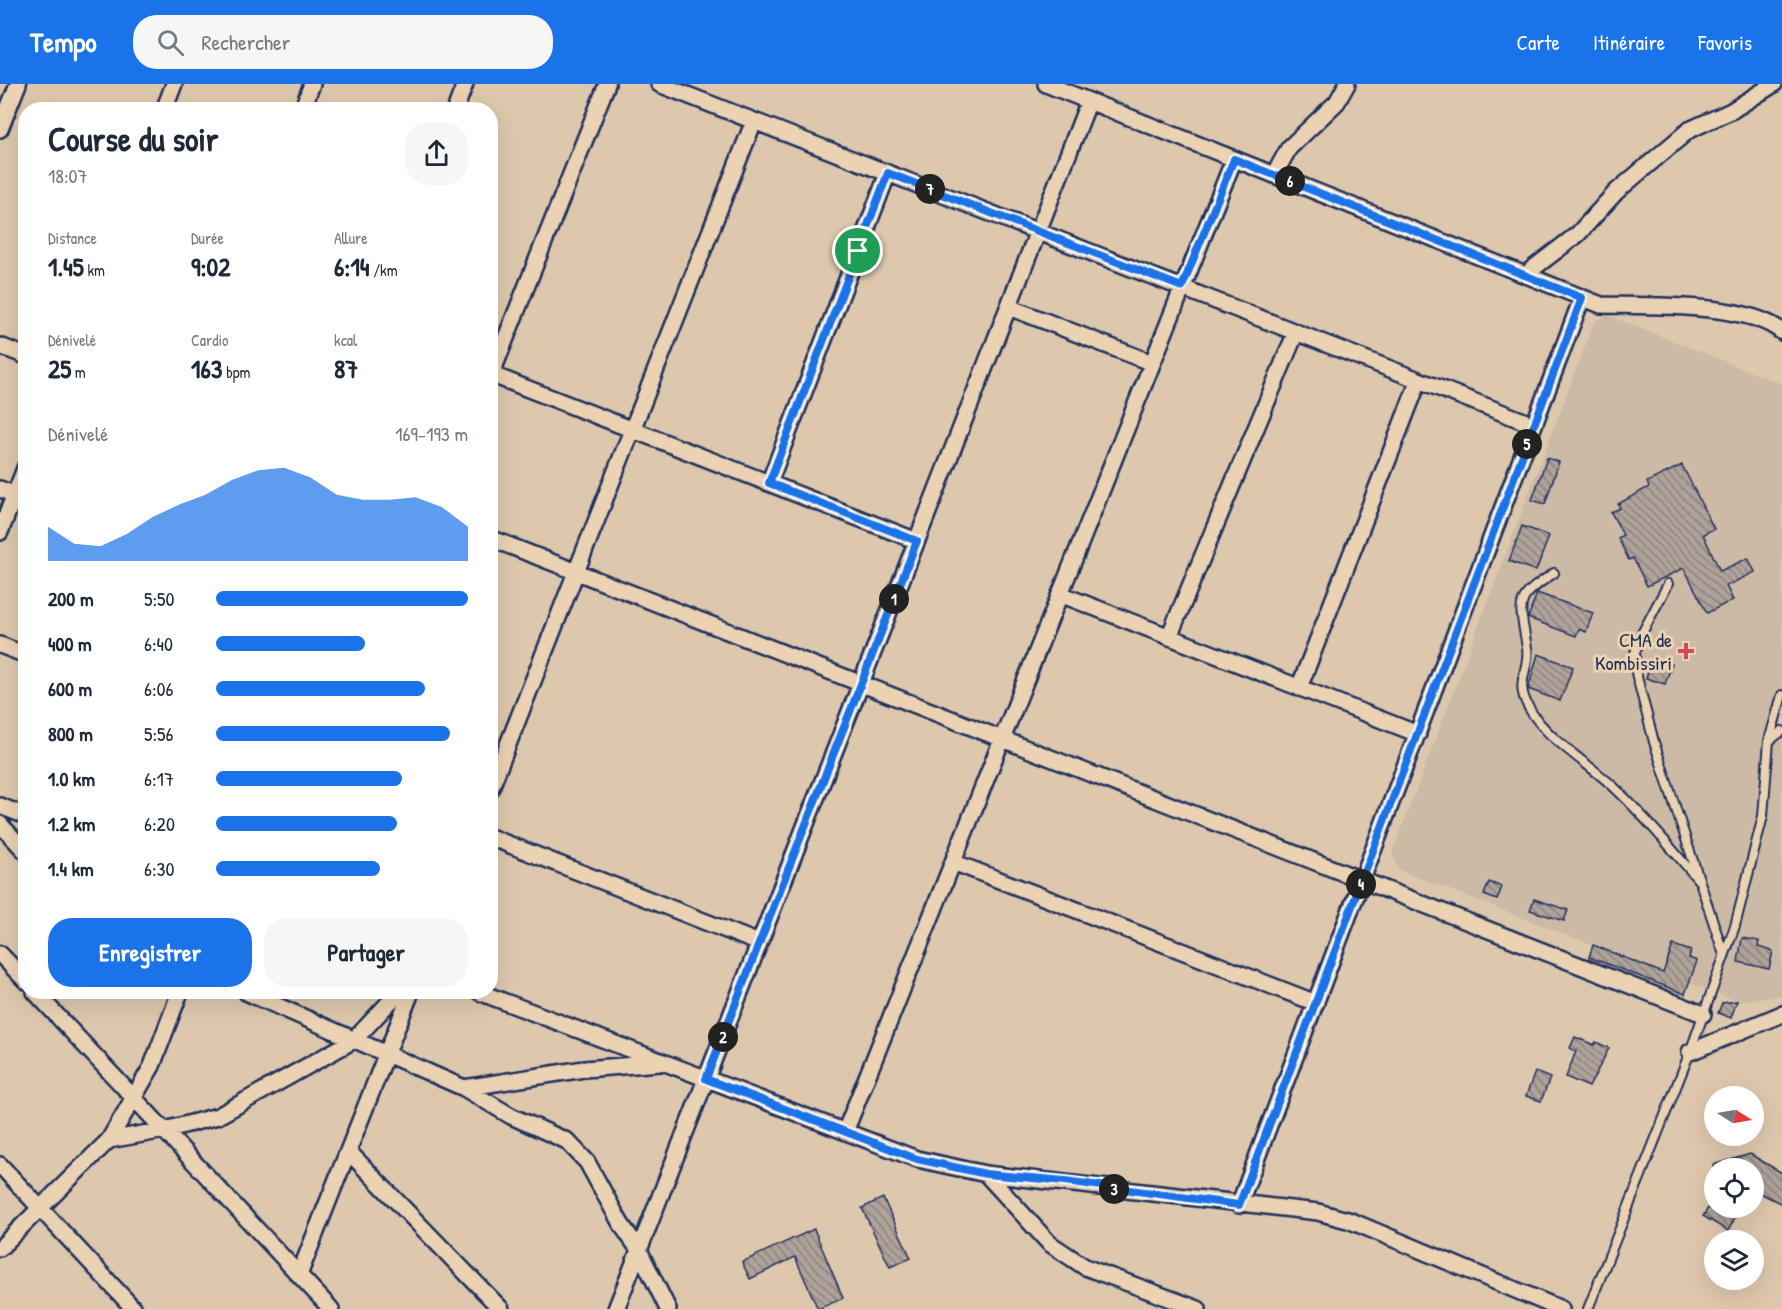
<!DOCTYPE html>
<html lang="fr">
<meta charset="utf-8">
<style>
body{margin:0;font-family:"Patrick Hand",sans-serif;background:#f6f6f7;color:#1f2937;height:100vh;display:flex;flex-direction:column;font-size:22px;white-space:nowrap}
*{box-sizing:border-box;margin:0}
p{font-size:20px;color:#747a83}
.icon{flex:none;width:33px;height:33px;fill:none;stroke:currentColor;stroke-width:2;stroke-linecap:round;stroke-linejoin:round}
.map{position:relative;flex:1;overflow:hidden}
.panel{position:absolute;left:18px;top:18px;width:480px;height:897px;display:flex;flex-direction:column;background:#fff;border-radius:24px;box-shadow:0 6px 24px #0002}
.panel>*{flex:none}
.needle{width:39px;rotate:101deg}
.tools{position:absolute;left:1704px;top:1002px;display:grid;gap:12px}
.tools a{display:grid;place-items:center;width:60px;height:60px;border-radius:50%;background:#fff;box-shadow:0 6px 24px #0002;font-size:30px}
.pin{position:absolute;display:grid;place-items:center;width:51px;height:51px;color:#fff;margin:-26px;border:3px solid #fff;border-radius:50%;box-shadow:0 2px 6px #0007}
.km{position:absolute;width:30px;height:30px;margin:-15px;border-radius:50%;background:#222;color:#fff;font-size:16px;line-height:30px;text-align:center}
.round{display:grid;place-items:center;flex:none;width:63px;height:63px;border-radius:24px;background:#f6f6f7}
.overview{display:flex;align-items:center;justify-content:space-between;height:102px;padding:0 30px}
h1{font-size:33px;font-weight:700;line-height:45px}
.figures{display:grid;grid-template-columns:repeat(3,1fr);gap:9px;height:102px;padding:6px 30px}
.figures div{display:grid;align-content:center}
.figures b{font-size:26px;font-weight:700}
.figures small{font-size:16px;font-weight:400}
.figures p{font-size:16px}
.chart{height:168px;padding:12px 30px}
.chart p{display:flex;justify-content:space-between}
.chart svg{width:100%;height:108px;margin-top:6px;fill:#1a73e8;opacity:.7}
.action{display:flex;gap:12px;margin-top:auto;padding:12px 30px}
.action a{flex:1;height:69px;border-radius:24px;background:#1a73e8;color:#fff;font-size:24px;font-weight:700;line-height:69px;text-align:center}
.action a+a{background:#f6f6f7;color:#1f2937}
ul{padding:0 30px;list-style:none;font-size:20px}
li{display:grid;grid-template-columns:96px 72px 1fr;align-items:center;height:45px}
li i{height:15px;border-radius:8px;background:#1a73e8}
header{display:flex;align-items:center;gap:36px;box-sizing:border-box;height:84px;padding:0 30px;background:#1a73e8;color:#fff}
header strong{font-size:28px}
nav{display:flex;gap:33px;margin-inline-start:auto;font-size:21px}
.search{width:420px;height:54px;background:#f6f6f7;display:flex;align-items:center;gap:15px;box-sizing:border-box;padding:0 21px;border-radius:24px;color:#747a83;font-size:22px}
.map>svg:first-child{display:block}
.built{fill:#ccbaa6}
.building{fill:url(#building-back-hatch);stroke:#1b2f5e;stroke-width:1.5}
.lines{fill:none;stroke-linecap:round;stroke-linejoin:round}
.lane-casing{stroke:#1b2f5e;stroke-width:12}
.street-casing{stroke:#1b2f5e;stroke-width:20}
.lane{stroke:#ebd2b2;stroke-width:8}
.street{stroke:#ebd2b2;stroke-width:15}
.route-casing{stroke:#fff;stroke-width:12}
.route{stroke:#1a73e8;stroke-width:8}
.poi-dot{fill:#d1495b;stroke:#ebd2b2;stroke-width:2}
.labels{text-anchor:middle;stroke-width:6;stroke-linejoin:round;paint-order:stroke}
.poi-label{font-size:20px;fill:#1b2f5e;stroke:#ebd2b2;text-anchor:end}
</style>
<header>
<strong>Tempo</strong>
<div class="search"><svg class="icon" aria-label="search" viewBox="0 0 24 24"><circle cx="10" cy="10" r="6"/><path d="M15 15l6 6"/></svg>Rechercher</div>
<nav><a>Carte</a><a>Itinéraire</a><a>Favoris</a></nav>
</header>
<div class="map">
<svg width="1782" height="1225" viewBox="0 0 1782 1225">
<defs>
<pattern id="building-back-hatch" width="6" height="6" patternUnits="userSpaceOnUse" patternTransform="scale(1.5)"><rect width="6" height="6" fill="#aea299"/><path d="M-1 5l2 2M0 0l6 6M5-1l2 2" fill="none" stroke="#8d8480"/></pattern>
</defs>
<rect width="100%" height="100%" fill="#dec8ad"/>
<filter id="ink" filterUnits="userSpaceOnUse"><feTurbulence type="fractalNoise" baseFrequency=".0167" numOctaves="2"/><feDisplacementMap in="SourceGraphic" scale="12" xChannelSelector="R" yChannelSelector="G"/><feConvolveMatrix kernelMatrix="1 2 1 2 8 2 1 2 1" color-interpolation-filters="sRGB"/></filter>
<g filter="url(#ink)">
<path class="built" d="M 1607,231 L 1782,300 L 1782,912 L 1737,917 L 1399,786 L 1392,769 L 1594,238 Z"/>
<path class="building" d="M 1547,374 L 1559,378 L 1545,420 L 1532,416 Z
M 1682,381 L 1714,445 L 1703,450 L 1720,487 L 1748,474 L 1755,488 L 1726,502 L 1733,516 L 1707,529 L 1684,484 L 1647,502 L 1633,474 L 1629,476 L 1618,454 L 1623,451 L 1611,428 L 1620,424 L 1618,420 L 1649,403 L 1647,398 Z
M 1522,442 L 1549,452 L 1536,487 L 1509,477 Z
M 1537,509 L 1593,529 L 1586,548 L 1579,545 L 1576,552 L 1528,534 Z
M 1538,570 L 1573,583 L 1560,617 L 1528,605 Z
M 1653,574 L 1672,580 L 1665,600 L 1646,594 Z
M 1489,798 L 1502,803 L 1497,816 L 1484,811 Z
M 1534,815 L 1568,826 L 1564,837 L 1530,826 Z
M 1742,854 L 1759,857 L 1758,863 L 1773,867 L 1769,885 L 1738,878 Z
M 1593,861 L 1663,889 L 1673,861 L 1691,867 L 1689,874 L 1697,877 L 1685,910 L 1589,873 Z
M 1737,917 L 1731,934 L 1718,929 L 1722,919 Z
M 1575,953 L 1594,961 L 1596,958 L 1609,964 L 1589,1003 L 1566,993 L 1576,967 L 1570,964 Z
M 1535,988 L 1550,994 L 1541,1017 L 1526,1012 Z
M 1750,1070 L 1782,1089 L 1782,1120 L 1754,1106 L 1754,1084 L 1714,1084 L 1713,1081 Z
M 883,1114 L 911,1174 L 890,1183 L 862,1124 Z
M 1708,1124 L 1740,1124 L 1728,1147 L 1703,1132 Z
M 814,1145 L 843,1214 L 818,1225 L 795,1173 L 750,1195 L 742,1178 Z"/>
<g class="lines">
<defs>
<path id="lane" d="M 1554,489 C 1512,517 1520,517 1527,564 C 1530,581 1518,596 1524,613 C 1536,650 1590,679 1617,706 C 1647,735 1674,767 1700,798
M 1668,500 L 1640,553 L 1635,569 L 1636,589 L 1654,658 L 1724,871
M 1769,657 L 1782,647
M 1588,1225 L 1690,968 L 1735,842 L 1763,732 L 1769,657 L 1782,611"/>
<path id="street" d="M 659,0 L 1534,341
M 1046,0 L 1601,221 C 1646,222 1748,218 1782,248
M 164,26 L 174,0
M 302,26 L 312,0
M 455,26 L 465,0
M 0,45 L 18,0
M 1274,91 L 1289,64 L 1337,18 L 1347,0
M 1531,186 L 1578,150 L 1616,108 L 1689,46 L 1731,27 L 1774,0
M 1009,223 L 1152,279
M 0,262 L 26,272
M 490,290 L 917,457
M 490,294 L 607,0
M 769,399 L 888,89
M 0,405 L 26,415
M 0,448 L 26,382
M 490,454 L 1703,930
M 1060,510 L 1418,650
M 1169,553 L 1296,248
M 0,561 L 26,571
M 1299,604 L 1419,296
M 490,706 L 754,37
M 0,722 L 26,732
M 0,740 L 26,768
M 490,753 L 759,859
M 953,778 L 1316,919
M 0,870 L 26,897
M 35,908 L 331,1225
M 180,908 L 152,982 L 109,1056 L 165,1046 L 218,1032 L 354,956 L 399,908
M 246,908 L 464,1004 L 511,1032 L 567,1057 L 587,1078 L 621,1140 L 639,1166 L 668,1225
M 479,908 L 917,1075 L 986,1090 L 1318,1128 L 1351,1137 L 1561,1225
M 1690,968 L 1782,930
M 464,1004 L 584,985 L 660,979
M 845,1048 L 1234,75
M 348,1067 L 501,1225
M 0,1081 L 134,1225
M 986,1090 L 1049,1159 L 1085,1183 L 1198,1225
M 1239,1121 L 1582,214
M 0,1164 L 115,1050
M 299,1191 L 411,908
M 616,1225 L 1089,17"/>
</defs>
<use href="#lane" class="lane-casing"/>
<use href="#street" class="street-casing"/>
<use href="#lane" class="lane"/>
<use href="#street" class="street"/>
</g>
</g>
<g class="lines" filter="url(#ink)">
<defs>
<path id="route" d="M 1234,75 L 1582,214 L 1239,1121 L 1065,1097 L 986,1090 L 917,1075 L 706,995 L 917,457 L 769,399 L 888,89 L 1182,203 Z"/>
</defs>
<use href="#route" class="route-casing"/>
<use href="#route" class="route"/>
</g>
<path class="poi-dot" d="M1683 558h6v6h6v6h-6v6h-6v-6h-6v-6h6z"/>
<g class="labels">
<g class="poi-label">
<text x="1672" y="563">CMA de<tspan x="1672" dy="23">Kombissiri</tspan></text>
</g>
</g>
</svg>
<div class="tools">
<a><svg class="needle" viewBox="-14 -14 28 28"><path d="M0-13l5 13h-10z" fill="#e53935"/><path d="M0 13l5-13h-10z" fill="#747a83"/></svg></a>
<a><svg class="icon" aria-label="locate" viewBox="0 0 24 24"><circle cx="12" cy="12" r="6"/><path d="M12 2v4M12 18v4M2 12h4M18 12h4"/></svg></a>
<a><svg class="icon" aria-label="layers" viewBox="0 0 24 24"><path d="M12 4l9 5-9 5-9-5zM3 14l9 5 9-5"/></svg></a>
</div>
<div class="pin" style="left:858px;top:167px;background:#1e9e55"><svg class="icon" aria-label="arrive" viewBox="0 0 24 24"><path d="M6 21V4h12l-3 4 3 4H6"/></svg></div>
<b class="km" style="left:894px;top:515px">1</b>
<b class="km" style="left:723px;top:953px">2</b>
<b class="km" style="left:1114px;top:1105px">3</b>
<b class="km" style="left:1361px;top:800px">4</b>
<b class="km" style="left:1527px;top:360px">5</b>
<b class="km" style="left:1290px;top:97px">6</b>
<b class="km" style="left:930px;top:105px">7</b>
<section class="panel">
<div class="overview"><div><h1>Course du soir</h1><p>18:07</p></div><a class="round"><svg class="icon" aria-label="share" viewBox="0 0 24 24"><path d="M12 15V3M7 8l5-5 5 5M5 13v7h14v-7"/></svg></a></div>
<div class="figures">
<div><p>Distance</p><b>1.45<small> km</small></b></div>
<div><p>Durée</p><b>9:02</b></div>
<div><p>Allure</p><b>6:14<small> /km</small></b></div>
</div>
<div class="figures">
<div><p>Dénivelé</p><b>25<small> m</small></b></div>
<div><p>Cardio</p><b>163<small> bpm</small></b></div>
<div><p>kcal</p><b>87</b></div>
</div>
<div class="chart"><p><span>Dénivelé</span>169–193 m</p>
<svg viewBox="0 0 160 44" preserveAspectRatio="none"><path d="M0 44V30L10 37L20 38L30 33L40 26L50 21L60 17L70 11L80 7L90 6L100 10L110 17L120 19L130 19L140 18L150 22L160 30V44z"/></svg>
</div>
<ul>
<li><b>200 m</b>5:50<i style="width:100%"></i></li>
<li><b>400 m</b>6:40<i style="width:59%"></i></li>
<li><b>600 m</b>6:06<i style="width:83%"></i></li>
<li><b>800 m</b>5:56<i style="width:93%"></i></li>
<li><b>1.0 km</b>6:17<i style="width:74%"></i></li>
<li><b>1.2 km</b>6:20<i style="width:72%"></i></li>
<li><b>1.4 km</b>6:30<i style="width:65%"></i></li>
</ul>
<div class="action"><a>Enregistrer</a><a>Partager</a></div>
</section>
</div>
